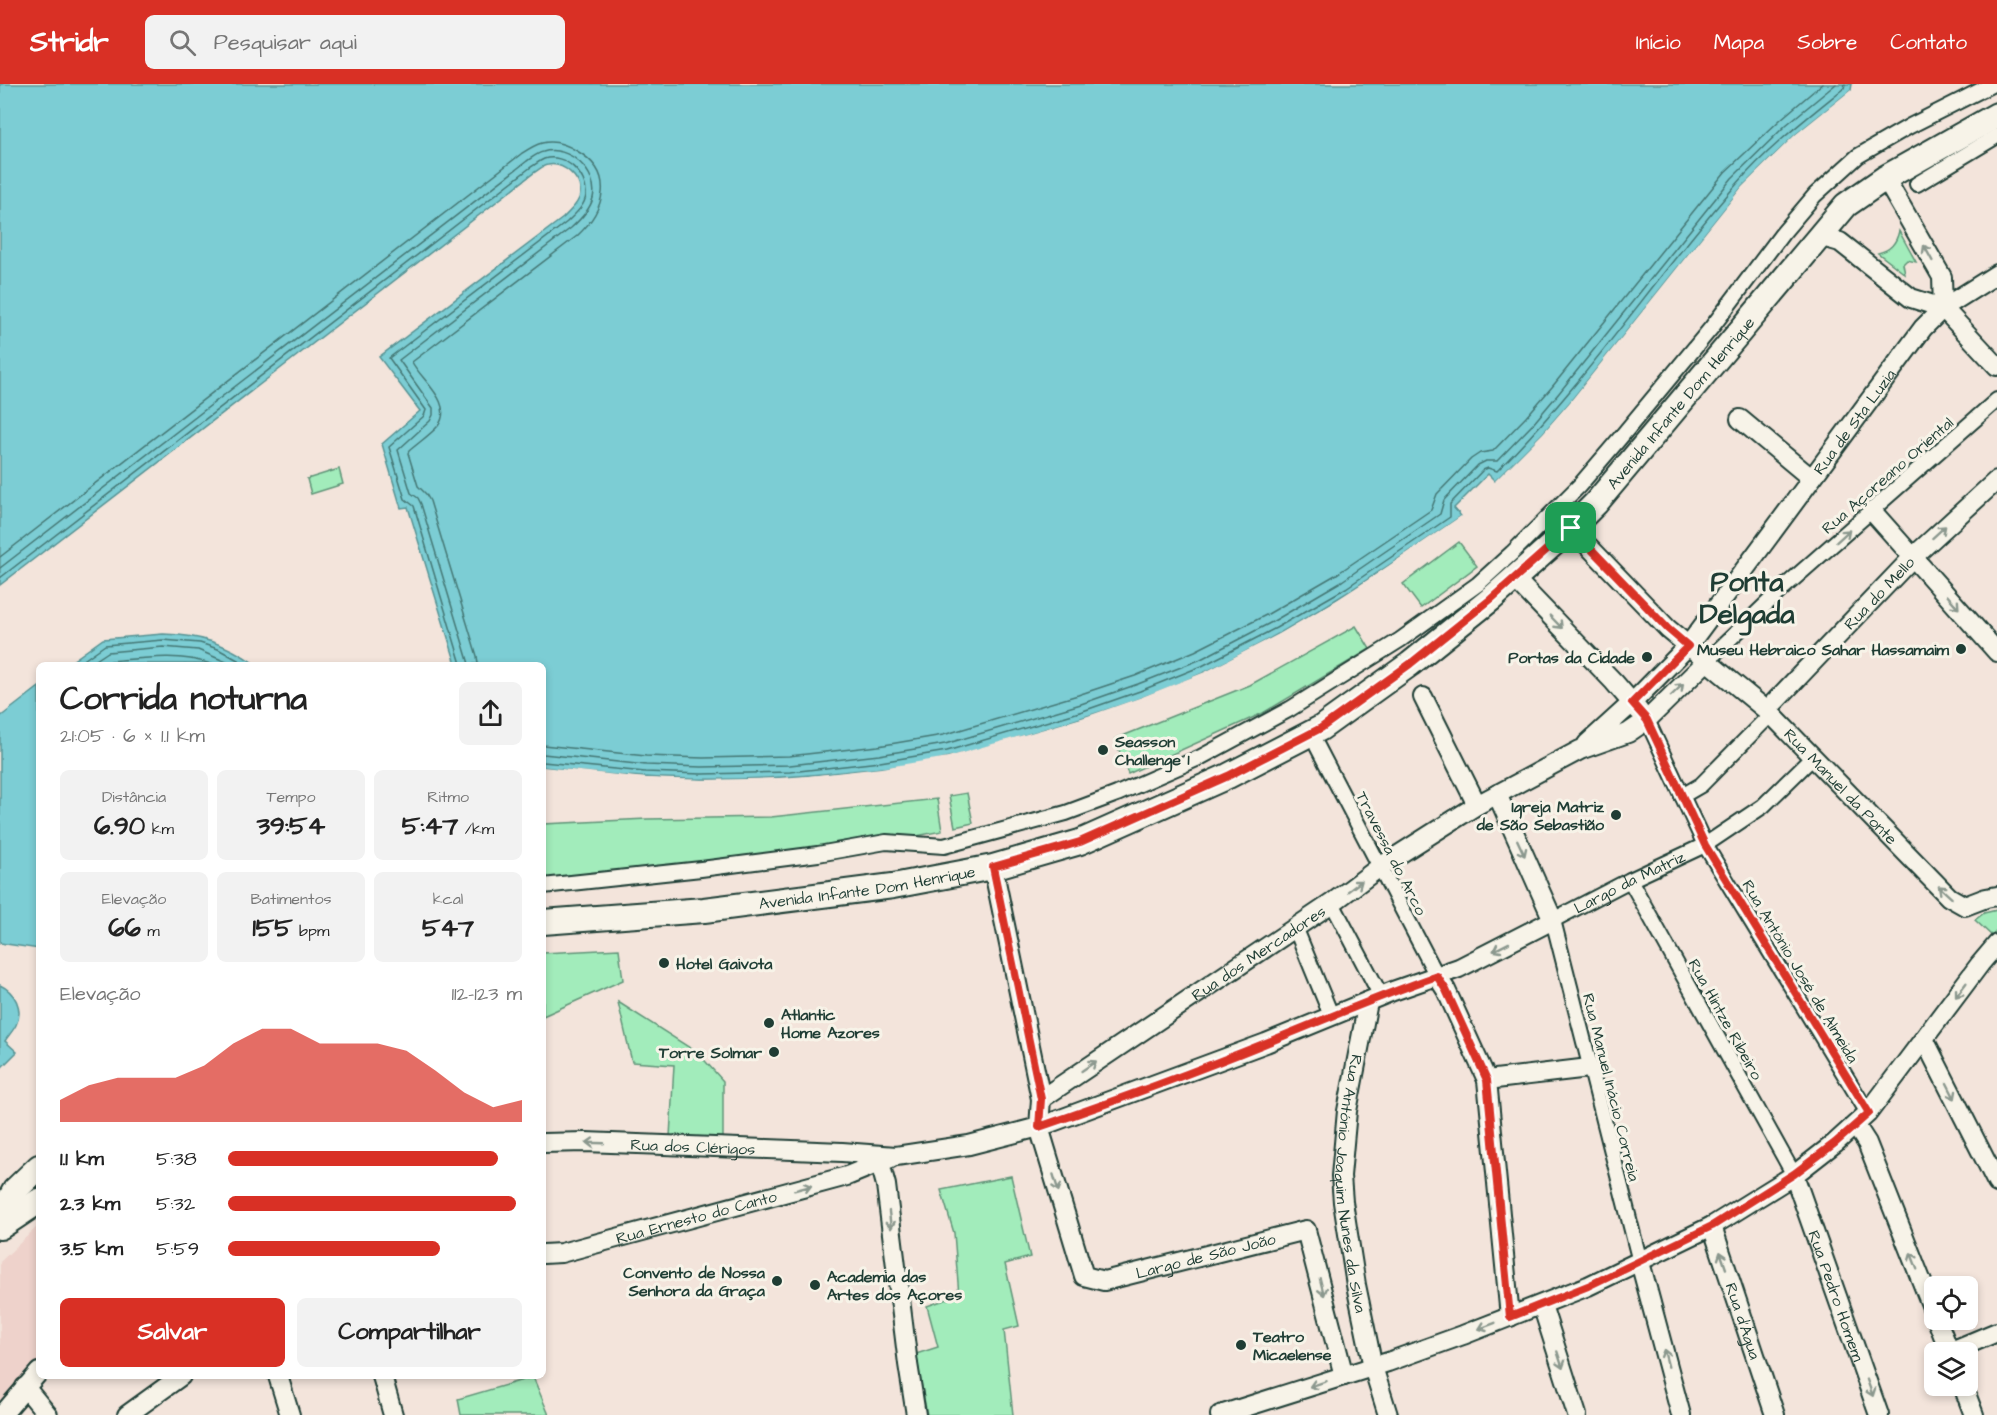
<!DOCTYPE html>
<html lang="pt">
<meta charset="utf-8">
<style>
body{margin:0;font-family:"Architects Daughter",sans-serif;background:#f2f2f2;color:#222;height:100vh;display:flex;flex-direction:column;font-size:22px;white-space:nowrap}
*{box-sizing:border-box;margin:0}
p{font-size:20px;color:#767676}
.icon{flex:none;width:33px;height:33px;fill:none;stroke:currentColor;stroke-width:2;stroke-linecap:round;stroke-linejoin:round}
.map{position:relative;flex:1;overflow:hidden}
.details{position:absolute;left:36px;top:578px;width:510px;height:717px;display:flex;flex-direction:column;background:#fff;border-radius:9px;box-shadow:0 3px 9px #0003}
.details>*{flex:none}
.buttons{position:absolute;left:1924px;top:1192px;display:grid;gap:12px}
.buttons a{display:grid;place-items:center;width:54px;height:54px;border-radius:9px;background:#fff;box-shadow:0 3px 9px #0003;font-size:30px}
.pin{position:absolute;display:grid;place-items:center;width:51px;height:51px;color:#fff;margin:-26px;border-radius:12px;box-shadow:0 3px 9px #0006}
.round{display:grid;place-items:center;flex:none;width:63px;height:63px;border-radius:9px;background:#f2f2f2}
.overview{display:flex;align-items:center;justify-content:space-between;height:102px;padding:0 24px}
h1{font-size:33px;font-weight:800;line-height:45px}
.figures{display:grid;grid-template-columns:repeat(3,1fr);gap:9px;height:102px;padding:6px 24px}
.figures div{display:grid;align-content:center;border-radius:9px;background:#f2f2f2;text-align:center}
.figures b{font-size:26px;font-weight:800}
.figures small{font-size:16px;font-weight:400}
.figures p{font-size:16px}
.chart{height:168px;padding:12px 24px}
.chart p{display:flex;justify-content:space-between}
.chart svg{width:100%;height:108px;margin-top:6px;fill:#d93025;opacity:.7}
.primary-button{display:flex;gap:12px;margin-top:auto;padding:12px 24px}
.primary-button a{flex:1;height:69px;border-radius:9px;background:#d93025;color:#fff;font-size:24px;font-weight:800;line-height:69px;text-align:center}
.primary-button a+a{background:#f2f2f2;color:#222}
ul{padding:0 24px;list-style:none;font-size:20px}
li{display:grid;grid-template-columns:96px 72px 1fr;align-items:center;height:45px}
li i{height:15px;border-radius:8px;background:#d93025}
header{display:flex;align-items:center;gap:36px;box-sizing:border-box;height:84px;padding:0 30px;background:#d93025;color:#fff}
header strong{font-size:28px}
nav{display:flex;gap:33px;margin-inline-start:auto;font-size:21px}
.search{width:420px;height:54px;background:#f2f2f2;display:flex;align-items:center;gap:15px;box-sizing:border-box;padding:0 21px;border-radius:9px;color:#767676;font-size:22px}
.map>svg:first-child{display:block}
.built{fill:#eed2cb}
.green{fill:#a2ecbb;stroke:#609478;stroke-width:1.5}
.water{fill:#7ccdd4;stroke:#579394;stroke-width:1.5}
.pier{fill:#f3e4db}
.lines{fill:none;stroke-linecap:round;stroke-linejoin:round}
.shore{stroke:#447774;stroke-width:1.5}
.pedestrian-casing{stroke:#1f3d34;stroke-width:18}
.minor-casing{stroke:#1f3d34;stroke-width:22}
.secondary-casing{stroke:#1f3d34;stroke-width:28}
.pedestrian{stroke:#f7f3e8;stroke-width:14}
.minor{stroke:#f7f3e8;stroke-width:18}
.secondary{stroke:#f7f3e8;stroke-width:24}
.oneway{stroke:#8b988e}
.route-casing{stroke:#fff;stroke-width:12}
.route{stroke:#d93025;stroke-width:8}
.poi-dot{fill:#1f3d34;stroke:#f7f3e8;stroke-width:2}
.labels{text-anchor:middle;stroke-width:6;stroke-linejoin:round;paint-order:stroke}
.street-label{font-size:16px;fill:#1f3d34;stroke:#f7f3e8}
.poi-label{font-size:16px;font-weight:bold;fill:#1f3d34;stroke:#f7f3e8;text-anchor:end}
.town-label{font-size:28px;font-weight:bold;fill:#1f3d34;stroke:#f7f3e8}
</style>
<header>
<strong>Stridr</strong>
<div class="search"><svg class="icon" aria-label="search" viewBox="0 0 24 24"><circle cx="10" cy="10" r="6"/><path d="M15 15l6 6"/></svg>Pesquisar aqui</div>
<nav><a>Início</a><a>Mapa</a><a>Sobre</a><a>Contato</a></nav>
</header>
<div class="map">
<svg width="1997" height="1331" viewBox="0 0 1997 1331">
<rect width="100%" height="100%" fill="#f3e4db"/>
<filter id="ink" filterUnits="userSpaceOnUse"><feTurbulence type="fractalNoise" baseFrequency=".0167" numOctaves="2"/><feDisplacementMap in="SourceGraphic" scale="12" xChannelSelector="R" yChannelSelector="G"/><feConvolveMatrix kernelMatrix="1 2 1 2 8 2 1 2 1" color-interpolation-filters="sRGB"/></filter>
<g filter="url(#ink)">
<path class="built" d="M 39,1141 L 39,1282 L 0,1327 L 0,1178 Z"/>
<path class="green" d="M 1899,147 L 1916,178 L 1907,176 L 1903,180 L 1905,190 L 1878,169 C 1890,166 1896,160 1899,147 Z
M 339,385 L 343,400 L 311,410 L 307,395 Z
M 1459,458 L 1477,482 L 1421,524 L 1403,500 Z
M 1356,542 L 1370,565 L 1263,629 L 1128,690 L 1115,655 L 1250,601 Z
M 967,709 L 973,739 L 955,743 L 949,712 Z
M 937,715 L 942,747 L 886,758 L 597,791 L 543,795 L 543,740 L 647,735 L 771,733 Z
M 1997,826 L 1997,846 L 1992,852 L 1975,836 L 1984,829 Z
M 619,865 L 623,896 L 543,932 L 543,869 Z
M 618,918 L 698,969 L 723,997 L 723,1058 L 670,1053 L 674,981 L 632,978 Z
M 1011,1092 L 1030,1173 L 1005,1180 L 1019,1242 L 1004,1246 L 1013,1331 L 927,1331 L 916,1270 L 938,1263 L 927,1222 L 959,1211 L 954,1149 L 941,1106 Z
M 533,1293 L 549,1331 L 461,1331 L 458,1315 Z"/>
<path class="water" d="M 0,0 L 1852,0 L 1851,6 L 1795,51 L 1742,103 L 1570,318 L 1543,349 L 1495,397 L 1488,390 L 1454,424 L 1461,432 C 1379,489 1296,545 1205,588 C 1155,611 1101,628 1048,644 C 1015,654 982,665 949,673 C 917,681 884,684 852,687 C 746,699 649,698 543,683 L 543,580 L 456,580 L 408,423 L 401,424 L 382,360 L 420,327 L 379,273 L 563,134 C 570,127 579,119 580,110 C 582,94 563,78 548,81 C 543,81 539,86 535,88 L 0,501 Z
M 163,550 C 199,551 225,559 255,580 L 68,580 L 103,555 Z
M 39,603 L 39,865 L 0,859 L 0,633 Z
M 0,901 C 15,908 24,925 16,941 C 13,947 8,952 5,957 L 17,968 L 0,985 Z"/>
<path class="pier" d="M 1851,6 L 1851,9 L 1797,54 L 1744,105 L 1572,320 L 1545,351 L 1497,399 L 1495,397 L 1543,349 L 1570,318 L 1742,103 L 1795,51 Z
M 1461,432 L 1463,434 L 1351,511 L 1280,552 L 1206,591 L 1143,616 L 1086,636 L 949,676 L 881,687 L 791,697 L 702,699 L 645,697 L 543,686 L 543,683 L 645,694 L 702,696 L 791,694 L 881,684 L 948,673 L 1085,633 L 1142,613 L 1205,588 L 1279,550 L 1349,509 Z"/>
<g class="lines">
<path class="shore" d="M 0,473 L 521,70 C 527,66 534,61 542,59 C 554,56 566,60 577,67 C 616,89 605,126 577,152 L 412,278 C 421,296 455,319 438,342 C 430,351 418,359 409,367 L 408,369 L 418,402 L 426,410 L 430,417 L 477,572 L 478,580
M 0,484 L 527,77 C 532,74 537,69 543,68 C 568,60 599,88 593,114 C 590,126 580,136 571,144 L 399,276 L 433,324 L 433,331 L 430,337 L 398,366 L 411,409 L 418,414 L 421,420 L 469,580
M 0,494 L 531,83 C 535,81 539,77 544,75 C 564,68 588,91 586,111 C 585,122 574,131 567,138 L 389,274 L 426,326 L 424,332 L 389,363 L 405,415 L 414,422 L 461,580
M 78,580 L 105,561 L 163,556 L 200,559 L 218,565 L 245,580
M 90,580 L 108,568 L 163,563 L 198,566 L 231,580
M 106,580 L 111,577 C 146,574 178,569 211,580
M 543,661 L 646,672 L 703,674 L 789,672 L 878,662 L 943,651 L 1078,611 L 1135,592 L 1195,567 L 1268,530 L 1337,490 L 1431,426 L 1437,410 L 1471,375 L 1480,369 L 1493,367 L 1526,333 L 1552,303 L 1725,88 L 1781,35 L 1822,0
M 543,670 L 646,681 L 702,683 L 790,681 L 879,671 L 945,660 L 1081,620 L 1138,600 L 1199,576 L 1272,538 L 1342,497 L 1440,430 L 1444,416 L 1478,381 L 1486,377 L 1497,377 L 1533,340 L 1559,309 L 1732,94 L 1786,41 L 1836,0
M 543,678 L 645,688 L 702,690 L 790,688 L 880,678 L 947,667 L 1083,627 L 1140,607 L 1202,582 L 1276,544 L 1346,504 L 1450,433 L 1450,420 L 1483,386 L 1488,384 L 1497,387 C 1586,299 1654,194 1736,101 C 1768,64 1807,34 1844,4 L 1845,0"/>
<defs>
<g id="pedestrian">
<path d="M 1917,100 L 1997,52"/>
<path d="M 1707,577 L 1782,505 L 1997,316"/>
<path d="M 1317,662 L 1437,892"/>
<path d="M 1813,673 L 1763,722 L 1705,761 L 1868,1029"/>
<path d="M 1682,712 L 1701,701 L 1771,630"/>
<path d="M 1630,796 L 1794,1091"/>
<path d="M 543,802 L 701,785 L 818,770 L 886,758 L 944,762 L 1066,729 L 1117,710 L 1201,673 L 1290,625 L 1400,556 L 1478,500 L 1512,469 L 1579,402 L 1620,354 L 1712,243 L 1782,150 L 1815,111 L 1858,72 L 1910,42 L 1993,0"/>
<path d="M 1332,819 L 1381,912"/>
<path d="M 1295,843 L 1331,931"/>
<path id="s1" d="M 1640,1178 L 1553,836 L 1630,796 L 1705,761 L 1647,636"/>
</g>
<g id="minor">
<path d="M 1885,94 L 1942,193 L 1943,224"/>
<path d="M 1819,152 L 1840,158 L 1911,214 L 1943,224 L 1997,282"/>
<path d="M 1740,335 L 1811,394"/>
<path d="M 1872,427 L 1997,568"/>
<path id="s2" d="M 1571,444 L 1668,545 L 1771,630 L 1949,813 L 1965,822 L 1986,814 L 1997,812"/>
<path d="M 1515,495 L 1614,598 L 1639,627"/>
<path d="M 1423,613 L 1477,721"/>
<path id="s3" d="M 1767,626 L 1913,473 L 1997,396"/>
<path id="s4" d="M 1587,660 L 1632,619 L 1688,562 L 1923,244 L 1943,224 L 1997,190"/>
<path id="s5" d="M 993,783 L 1041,1015 L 1039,1043 L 1084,1192 L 1104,1197 L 1306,1146 L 1344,1292"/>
<path d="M 1437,892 L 1446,906 L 1487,996 L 1510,1233"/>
<path id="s6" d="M 1368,918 L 1347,1027 L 1341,1092 L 1343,1118 L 1356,1201 L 1373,1283 L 1388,1331"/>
<path d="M 1924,955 L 1997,1099"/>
<path d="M 1487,996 L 1589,984"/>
<path id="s7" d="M 1041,1015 L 1332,819 L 1381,782 L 1477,721 L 1580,666 L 1628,649 L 1647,636 L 1707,577"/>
<path d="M 1856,1042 L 1867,1059 L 1935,1231"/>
<path id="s8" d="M 543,1059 L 585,1058 L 664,1061 L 842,1068 L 896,1072 L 969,1061 L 1039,1043 L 1266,959 L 1393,907 L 1459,884 L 1553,836 L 1497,710"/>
<path d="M 880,1079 L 886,1101 L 908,1280 L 916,1331"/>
<path id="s9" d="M 1794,1091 L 1879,1331"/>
<path id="s10" d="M 1712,1142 L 1775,1331"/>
<path id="s11" d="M 543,1170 L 561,1169 L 847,1092 L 891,1074"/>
<path d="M 1640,1178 L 1681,1331"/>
<path d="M 1542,1221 L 1577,1331"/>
<path d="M 1937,1236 L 1950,1269"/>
<path d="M 1949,1268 L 1997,1248"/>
<path d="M 278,1292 L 290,1331"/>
<path d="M 382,1292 L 393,1331"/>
<path d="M 1963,1302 L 1974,1331"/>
<path d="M 25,1303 L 48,1331"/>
<path d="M 2,1331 L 39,1288"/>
<path d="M 127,1331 L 181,1292"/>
<path d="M 1220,1331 L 1388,1278 L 1463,1251 L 1588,1202 L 1712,1142 L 1794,1091 L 1835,1059 L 1868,1029 L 1980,880 L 1997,860"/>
</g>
<g id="secondary">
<path id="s12" d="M 543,838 L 704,826 L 893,802 L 993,783 L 1080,758 L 1228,692 L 1321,644 L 1410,580 L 1491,515 L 1571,444 L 1596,419 L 1846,121 L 1885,94 L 1997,31"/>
<path d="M 0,1133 L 15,1106 L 39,1083"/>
<path d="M 0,1143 L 39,1117"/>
</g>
</defs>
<use href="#pedestrian" class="pedestrian-casing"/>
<use href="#minor" class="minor-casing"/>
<use href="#secondary" class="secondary-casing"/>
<use href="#pedestrian" class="pedestrian"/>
<use href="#minor" class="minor"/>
<use href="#secondary" class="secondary"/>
</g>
<defs><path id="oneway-shaft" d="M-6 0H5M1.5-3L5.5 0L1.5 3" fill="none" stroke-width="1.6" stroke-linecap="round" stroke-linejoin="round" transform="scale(1.5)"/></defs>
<g class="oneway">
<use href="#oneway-shaft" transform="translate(1928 169) rotate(-119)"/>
<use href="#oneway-shaft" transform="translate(1939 448) rotate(-42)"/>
<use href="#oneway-shaft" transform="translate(1843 452) rotate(-42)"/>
<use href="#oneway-shaft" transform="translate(1953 518) rotate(49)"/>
<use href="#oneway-shaft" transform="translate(1556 538) rotate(46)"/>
<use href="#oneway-shaft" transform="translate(1677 606) rotate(-44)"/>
<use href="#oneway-shaft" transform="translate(1521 764) rotate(65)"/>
<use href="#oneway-shaft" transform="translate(1355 802) rotate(-37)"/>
<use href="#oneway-shaft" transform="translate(1945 808) rotate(-138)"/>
<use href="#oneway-shaft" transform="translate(1501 863) rotate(153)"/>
<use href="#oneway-shaft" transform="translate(1961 906) rotate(127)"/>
<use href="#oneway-shaft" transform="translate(1089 982) rotate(-34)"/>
<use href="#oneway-shaft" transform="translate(1951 1007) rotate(63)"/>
<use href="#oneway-shaft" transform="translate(595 1059) rotate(-178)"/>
<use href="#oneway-shaft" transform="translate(1056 1099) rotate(73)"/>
<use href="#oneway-shaft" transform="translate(803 1104) rotate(-15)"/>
<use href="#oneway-shaft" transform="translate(890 1136) rotate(83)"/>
<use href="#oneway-shaft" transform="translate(1723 1176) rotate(-109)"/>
<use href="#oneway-shaft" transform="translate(1914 1177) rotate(-111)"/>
<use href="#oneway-shaft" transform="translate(1322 1203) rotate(76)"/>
<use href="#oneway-shaft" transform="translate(1487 1242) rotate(159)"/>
<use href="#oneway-shaft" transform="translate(1666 1274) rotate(-105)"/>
<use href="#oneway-shaft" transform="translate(1560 1276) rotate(72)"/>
<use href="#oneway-shaft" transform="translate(1318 1300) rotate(162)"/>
<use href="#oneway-shaft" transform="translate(1870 1304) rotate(70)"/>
</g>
</g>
<g class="lines" filter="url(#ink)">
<defs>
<path id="route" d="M 1571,444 L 1668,545 L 1688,562 L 1632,619 L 1647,636 L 1705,761 L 1869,1029 L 1835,1059 L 1794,1090 L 1712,1142 L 1588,1202 L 1510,1233 L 1487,996 L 1446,906 L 1437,892 C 1379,912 1323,936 1266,959 C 1192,989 1115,1017 1039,1043 L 1041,1015 L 993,783 L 1080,758 L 1228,692 L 1321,644 L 1410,580 L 1491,515 Z"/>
</defs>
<use href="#route" class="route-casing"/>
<use href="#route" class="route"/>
</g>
<g class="poi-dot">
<circle cx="1961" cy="565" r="6"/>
<circle cx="1647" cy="573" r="6"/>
<circle cx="1103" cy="666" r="6"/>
<circle cx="1616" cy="731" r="6"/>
<circle cx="664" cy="879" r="6"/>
<circle cx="769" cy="939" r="6"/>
<circle cx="774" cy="968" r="6"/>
<circle cx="777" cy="1197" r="6"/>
<circle cx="815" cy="1201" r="6"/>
<circle cx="1241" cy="1261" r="6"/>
</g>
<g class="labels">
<g class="street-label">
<text dy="6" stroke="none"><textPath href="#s12" startOffset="1298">Avenida Infante Dom Henrique</textPath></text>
<text dy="6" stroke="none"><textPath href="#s4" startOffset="420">Rua de Sta Luzia</textPath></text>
<text transform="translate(1887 391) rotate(-41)" y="6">Rua Açoreano Oriental</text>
<text dy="6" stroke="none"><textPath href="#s3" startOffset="162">Rua do Mello</textPath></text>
<text dy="6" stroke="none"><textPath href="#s2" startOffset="374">Rua Manuel da Ponte</textPath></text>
<text transform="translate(1392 769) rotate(63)" y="6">Travessa do Arco</text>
<text dy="6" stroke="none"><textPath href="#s1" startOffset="438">Largo da Matriz</textPath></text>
<text dy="6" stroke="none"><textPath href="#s12" startOffset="326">Avenida Infante Dom Henrique</textPath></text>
<text dy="6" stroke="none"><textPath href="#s7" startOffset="262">Rua dos Mercadores</textPath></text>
<text transform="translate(1801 887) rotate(59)" y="6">Rua António José de Almeida</text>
<text transform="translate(1726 935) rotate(61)" y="6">Rua Hintze Ribeiro</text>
<text transform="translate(1612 1003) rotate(76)" y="6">Rua Manuel Inácio Correia</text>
<text dy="6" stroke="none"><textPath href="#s8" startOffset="150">Rua dos Clérigos</textPath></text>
<text dy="6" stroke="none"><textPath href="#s6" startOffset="184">Rua António Joaquim Nunes da Silva</textPath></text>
<text dy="6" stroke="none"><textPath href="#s11" startOffset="158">Rua Ernesto do Canto</textPath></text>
<text dy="6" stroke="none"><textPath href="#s5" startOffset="546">Largo de São João</textPath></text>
<text dy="6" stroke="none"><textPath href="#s9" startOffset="128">Rua Pedro Homem</textPath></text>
<text dy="6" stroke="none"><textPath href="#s10" startOffset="100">Rua d'Água</textPath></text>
</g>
<g class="poi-label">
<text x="1949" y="571">Museu Hebraico Sahar Hassamaim</text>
<text x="1635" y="579">Portas da Cidade</text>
<text x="1115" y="663" text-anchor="start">Seasson<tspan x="1115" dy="18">Challenge 1</tspan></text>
<text x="1604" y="728">Igreja Matriz<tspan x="1604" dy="18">de São Sebastião</tspan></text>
<text x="676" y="885" text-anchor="start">Hotel Gaivota</text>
<text x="781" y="936" text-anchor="start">Atlantic<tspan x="781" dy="18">Home Azores</tspan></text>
<text x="762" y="974">Torre Solmar</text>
<text x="765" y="1194">Convento de Nossa<tspan x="765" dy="18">Senhora da Graça</tspan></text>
<text x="827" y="1198" text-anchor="start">Academia das<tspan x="827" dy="18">Artes dos Açores</tspan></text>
<text x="1253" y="1258" text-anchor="start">Teatro<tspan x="1253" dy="18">Micaelense</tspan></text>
</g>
<g class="town-label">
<text x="1747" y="507">Ponta<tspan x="1747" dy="32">Delgada</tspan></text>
</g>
</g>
</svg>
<div class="buttons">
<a><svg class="icon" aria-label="locate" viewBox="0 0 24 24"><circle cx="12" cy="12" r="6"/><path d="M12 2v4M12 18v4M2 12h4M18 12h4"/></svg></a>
<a><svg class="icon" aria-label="layers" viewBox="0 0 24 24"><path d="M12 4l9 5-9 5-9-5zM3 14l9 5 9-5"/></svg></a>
</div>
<div class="pin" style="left:1571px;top:444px;background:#1e9e55"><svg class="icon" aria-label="arrive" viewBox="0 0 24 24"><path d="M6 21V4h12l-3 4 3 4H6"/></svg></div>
<section class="details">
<div class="overview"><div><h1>Corrida noturna</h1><p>21:05 · 6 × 1.1 km</p></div><a class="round"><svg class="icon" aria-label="share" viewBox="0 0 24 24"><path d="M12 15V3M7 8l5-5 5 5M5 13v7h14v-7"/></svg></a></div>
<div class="figures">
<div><p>Distância</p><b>6.90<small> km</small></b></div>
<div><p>Tempo</p><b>39:54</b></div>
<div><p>Ritmo</p><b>5:47<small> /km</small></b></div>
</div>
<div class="figures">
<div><p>Elevação</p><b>66<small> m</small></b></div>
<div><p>Batimentos</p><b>155<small> bpm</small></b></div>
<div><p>kcal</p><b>547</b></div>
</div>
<div class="chart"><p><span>Elevação</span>112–123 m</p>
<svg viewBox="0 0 160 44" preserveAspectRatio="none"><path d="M0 44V35L10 29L20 26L30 26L40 26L50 21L60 12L70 6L80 6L90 12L100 12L110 12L120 15L130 23L140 32L150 38L160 35V44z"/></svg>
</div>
<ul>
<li><b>1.1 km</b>5:38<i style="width:92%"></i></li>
<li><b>2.3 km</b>5:32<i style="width:98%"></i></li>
<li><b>3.5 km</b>5:59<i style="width:72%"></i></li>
</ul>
<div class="primary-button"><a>Salvar</a><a>Compartilhar</a></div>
</section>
</div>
